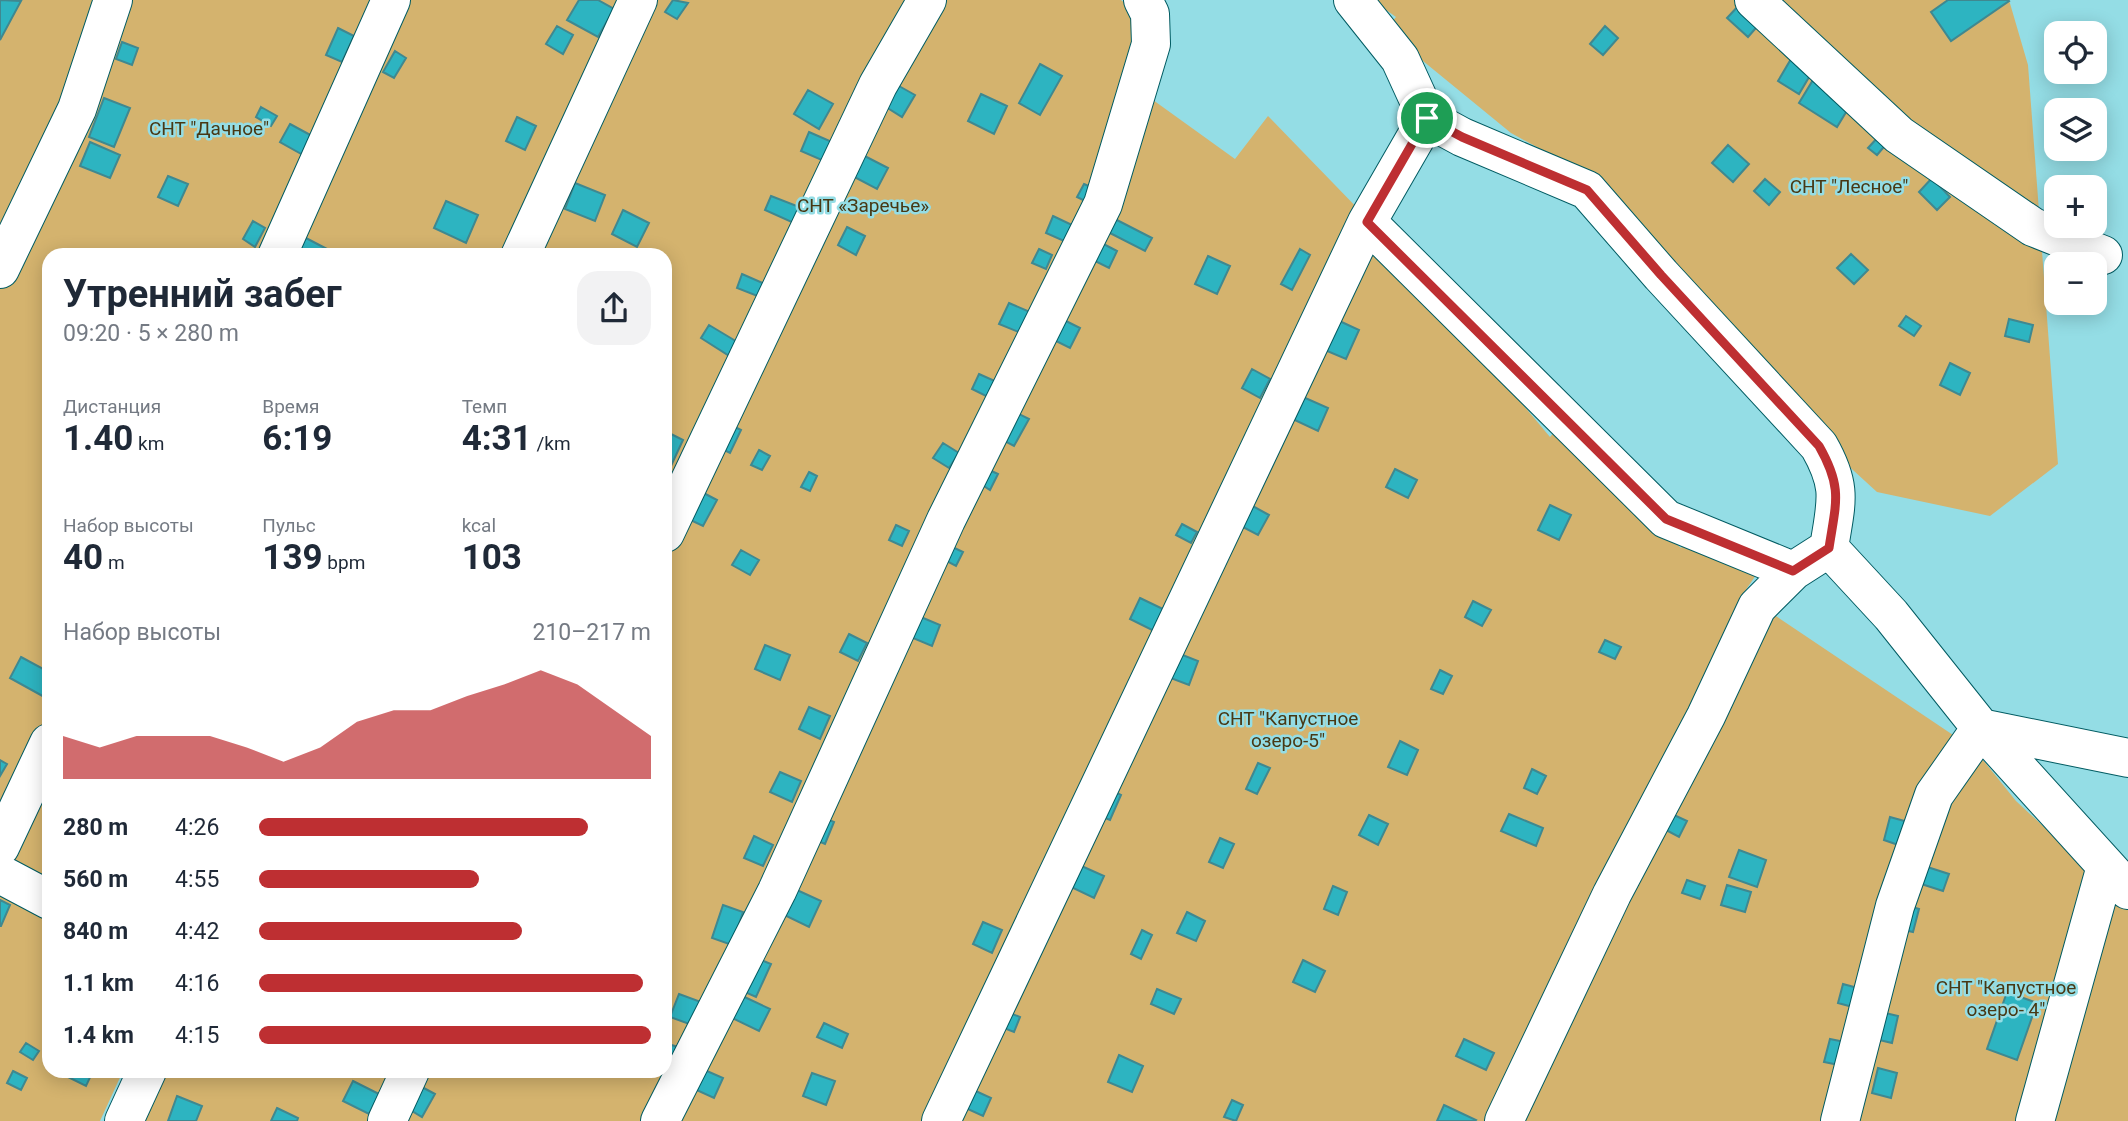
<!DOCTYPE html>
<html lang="ru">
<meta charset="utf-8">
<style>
body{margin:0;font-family:Roboto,sans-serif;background:#f2f2f3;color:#1f2937;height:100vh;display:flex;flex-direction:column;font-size:26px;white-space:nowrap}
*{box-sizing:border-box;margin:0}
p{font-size:23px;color:#747a83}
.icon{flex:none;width:38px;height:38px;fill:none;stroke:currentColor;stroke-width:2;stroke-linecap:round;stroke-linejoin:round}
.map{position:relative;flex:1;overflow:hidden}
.side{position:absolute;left:42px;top:248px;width:630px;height:830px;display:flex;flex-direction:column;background:#fff;border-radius:21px;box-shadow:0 4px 18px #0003}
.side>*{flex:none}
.controls{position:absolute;left:2044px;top:21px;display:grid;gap:14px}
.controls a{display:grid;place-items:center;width:63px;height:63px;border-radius:14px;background:#fff;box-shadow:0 4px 18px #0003;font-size:35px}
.pin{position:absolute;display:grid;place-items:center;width:60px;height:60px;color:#fff;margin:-30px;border:4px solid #fff;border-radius:50%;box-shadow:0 2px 7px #0007}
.round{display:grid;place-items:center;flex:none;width:74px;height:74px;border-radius:21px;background:#f2f2f3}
.headline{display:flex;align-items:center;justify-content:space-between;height:119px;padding:0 21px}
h1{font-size:38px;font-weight:700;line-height:52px}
.metrics{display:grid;grid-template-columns:repeat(3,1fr);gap:10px;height:119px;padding:7px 21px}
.metrics div{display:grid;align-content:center}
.metrics b{font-size:35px;font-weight:700}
.metrics small{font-size:19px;font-weight:400}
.metrics p{font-size:19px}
.chart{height:196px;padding:14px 21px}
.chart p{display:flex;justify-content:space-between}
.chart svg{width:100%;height:126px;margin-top:7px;fill:#be2f32;opacity:.7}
ul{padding:0 21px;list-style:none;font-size:23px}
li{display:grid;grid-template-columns:112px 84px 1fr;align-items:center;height:52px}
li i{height:18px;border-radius:9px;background:#be2f32}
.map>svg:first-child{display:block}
.green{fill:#d4b36e}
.building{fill:#2db4c1;stroke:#3f8890;stroke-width:2}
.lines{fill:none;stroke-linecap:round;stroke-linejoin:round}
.minor-casing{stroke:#015b62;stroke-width:40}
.minor{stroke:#fff;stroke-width:38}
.route-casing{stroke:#fff;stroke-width:14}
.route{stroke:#be2f32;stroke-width:9}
.labels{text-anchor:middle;stroke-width:5;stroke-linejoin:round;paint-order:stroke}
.park-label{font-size:19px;fill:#483814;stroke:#94dde5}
</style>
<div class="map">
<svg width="2128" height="1121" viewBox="0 0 2128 1121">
<rect width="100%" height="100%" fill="#94dde5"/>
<path class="green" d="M 0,0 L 625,0 L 505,255 L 49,256 L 49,1071 L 123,1071 L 100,1121 L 0,1121 Z
M 653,0 L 1121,0 L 1132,9 L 1141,32 L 1098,191 L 650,1121 L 124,1121 L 147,1071 L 665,1071 L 665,256 L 530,255 Z
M 1361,0 L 2009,0 L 2028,65 L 2058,464 L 1990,516 L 1877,492 L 1819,439 L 1590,176 L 1511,133 L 1412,52 L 1391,23 L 1396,17 L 1372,0 Z
M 1153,100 L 1235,159 L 1268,116 L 1365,216 L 1550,437 L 1555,431 L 1681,548 L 1692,534 L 1756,575 L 1743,594 L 1962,741 L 1827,1121 L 675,1121 Z
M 1975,750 L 2016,801 L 2128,905 L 2128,1121 L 1846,1121 L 1931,808 Z"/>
<path class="building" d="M 0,0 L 21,1 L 0,40 Z
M 579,0 L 598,0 L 614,9 L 598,37 L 567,20 Z
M 673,0 L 688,3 L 677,19 L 665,12 Z
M 1948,0 L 2008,0 L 2009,1 L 1951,41 L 1931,12 Z
M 1742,2 L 1762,21 L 1748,37 L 1727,18 Z
M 557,26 L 573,35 L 563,54 L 546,44 Z
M 1605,26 L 1618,38 L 1603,55 L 1590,44 Z
M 338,28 L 354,36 L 342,62 L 326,55 Z
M 122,42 L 138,48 L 132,65 L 116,59 Z
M 395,51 L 406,58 L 394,78 L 383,72 Z
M 1791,59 L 1812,72 L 1799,94 L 1778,81 Z
M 1040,64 L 1062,76 L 1040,115 L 1019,103 Z
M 1813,80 L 1851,104 L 1837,127 L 1799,103 Z
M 890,81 L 915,95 L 902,117 L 878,102 Z
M 808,90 L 833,104 L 819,129 L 794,114 Z
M 981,94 L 1007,106 L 994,134 L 968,121 Z
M 104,98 L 130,108 L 114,147 L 89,137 Z
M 261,107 L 277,116 L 271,126 L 256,117 Z
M 517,117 L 536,126 L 525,150 L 506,141 Z
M 290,124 L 314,137 L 303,155 L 280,142 Z
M 809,132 L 832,142 L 824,161 L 801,151 Z
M 1880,135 L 1888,142 L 1877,155 L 1868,148 Z
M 90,142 L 120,155 L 110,178 L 80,166 Z
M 1728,145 L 1749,164 L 1733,182 L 1712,163 Z
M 853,150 L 888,168 L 877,189 L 843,171 Z
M 168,176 L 188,184 L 178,206 L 158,197 Z
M 1932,178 L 1950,197 L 1937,210 L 1919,192 Z
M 1765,179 L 1780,192 L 1769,205 L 1754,191 Z
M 575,183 L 605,195 L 595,221 L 565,209 Z
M 1084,184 L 1098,190 L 1091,204 L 1077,197 Z
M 771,196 L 802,208 L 796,224 L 765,210 Z
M 446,201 L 478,215 L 466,243 L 434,228 Z
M 623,210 L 649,223 L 637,247 L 612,234 Z
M 1053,216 L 1072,225 L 1064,241 L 1046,233 Z
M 1113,218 L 1152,238 L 1145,251 L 1106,231 Z
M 253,221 L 265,228 L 255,247 L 243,239 Z
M 847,227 L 865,236 L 856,255 L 838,245 Z
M 304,237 L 327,249 L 323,256 L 294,256 Z
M 1094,239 L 1117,251 L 1109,268 L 1085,256 Z
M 1039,249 L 1052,255 L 1046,269 L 1032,263 Z
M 1300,249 L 1310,255 L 1292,290 L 1281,284 Z
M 1851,254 L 1868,270 L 1854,284 L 1837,268 Z
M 1208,256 L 1230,266 L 1217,294 L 1195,284 Z
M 742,274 L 765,284 L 760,297 L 737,288 Z
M 1009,303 L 1030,312 L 1021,333 L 999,324 Z
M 1906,316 L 1921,326 L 1914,336 L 1899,326 Z
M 1060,318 L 1080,328 L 1070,348 L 1050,338 Z
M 1333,318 L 1359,330 L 1346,359 L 1320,348 Z
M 2009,319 L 2033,325 L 2029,342 L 2005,336 Z
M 709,325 L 739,343 L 731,357 L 701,338 Z
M 1950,363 L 1970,373 L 1960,395 L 1940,385 Z
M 1252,369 L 1270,379 L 1260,398 L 1242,388 Z
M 979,374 L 997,382 L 990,398 L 972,389 Z
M 1294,393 L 1328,408 L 1318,431 L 1284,415 Z
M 1009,409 L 1029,419 L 1014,446 L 995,436 Z
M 729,424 L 741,430 L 730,453 L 718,447 Z
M 665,431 L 683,440 L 670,468 L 665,465 Z
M 943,443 L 959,453 L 949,468 L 933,458 Z
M 759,450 L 770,456 L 762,470 L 751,465 Z
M 983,467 L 998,474 L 990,490 L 976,481 Z
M 1395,469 L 1417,480 L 1408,498 L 1386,487 Z
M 665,471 L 673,476 L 665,489 Z
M 809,472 L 817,476 L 810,491 L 801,487 Z
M 696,489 L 717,500 L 703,526 L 682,516 Z
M 1249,504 L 1269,515 L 1258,535 L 1239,525 Z
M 1550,505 L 1571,515 L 1559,540 L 1538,530 Z
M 1182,524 L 1197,532 L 1191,543 L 1176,535 Z
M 896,525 L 909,531 L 902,546 L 889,540 Z
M 944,543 L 963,552 L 956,566 L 937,556 Z
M 741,550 L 759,560 L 750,575 L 732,565 Z
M 1140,598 L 1165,610 L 1154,631 L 1130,619 Z
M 1473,601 L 1491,610 L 1482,626 L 1465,617 Z
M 909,612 L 940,625 L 932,646 L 901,633 Z
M 849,634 L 867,643 L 858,661 L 840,652 Z
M 1605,640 L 1621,647 L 1615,659 L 1599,652 Z
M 765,645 L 790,655 L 780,680 L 755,669 Z
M 1170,650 L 1198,661 L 1189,685 L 1160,674 Z
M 21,657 L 49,672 L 48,699 L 10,678 Z
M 1440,670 L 1452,676 L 1443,694 L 1431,689 Z
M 809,707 L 830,716 L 820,739 L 799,729 Z
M 1400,741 L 1418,750 L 1407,775 L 1388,767 Z
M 0,760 L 7,764 L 0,776 Z
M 1258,763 L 1270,768 L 1257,794 L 1246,789 Z
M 1532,769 L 1546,776 L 1537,794 L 1524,788 Z
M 780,772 L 801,781 L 792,802 L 770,792 Z
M 1107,788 L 1121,795 L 1110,820 L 1095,814 Z
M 815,814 L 834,822 L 825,844 L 806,836 Z
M 1509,814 L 1543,828 L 1536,846 L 1501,831 Z
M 1369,815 L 1388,824 L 1378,845 L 1359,835 Z
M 1674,815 L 1687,821 L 1679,837 L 1666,830 Z
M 1890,817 L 1908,822 L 1901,846 L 1884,840 Z
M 754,836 L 773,845 L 763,866 L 744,858 Z
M 1220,838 L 1234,844 L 1223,868 L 1209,862 Z
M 1739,850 L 1766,860 L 1757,887 L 1729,877 Z
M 1077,864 L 1104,876 L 1094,898 L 1067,885 Z
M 1918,864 L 1949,874 L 1943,891 L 1912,881 Z
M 1687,880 L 1705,886 L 1700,899 L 1682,893 Z
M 786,885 L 821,901 L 809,927 L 774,910 Z
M 1727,885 L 1751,892 L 1745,912 L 1721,905 Z
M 1333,886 L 1347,892 L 1338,915 L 1324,909 Z
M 0,900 L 10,905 L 1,926 L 0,926 Z
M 1902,904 L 1919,909 L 1913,932 L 1895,928 Z
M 723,905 L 743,912 L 732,945 L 712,938 Z
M 1187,912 L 1205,921 L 1196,941 L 1177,933 Z
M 983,922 L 1002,930 L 992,953 L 973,944 Z
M 1142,930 L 1152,935 L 1141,959 L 1131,954 Z
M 751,956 L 771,964 L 756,997 L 736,988 Z
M 1303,960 L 1325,971 L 1315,992 L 1293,982 Z
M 1843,984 L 1865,990 L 1860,1009 L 1838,1003 Z
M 1157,989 L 1181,999 L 1174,1014 L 1151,1004 Z
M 2007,992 L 2037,1003 L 2017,1060 L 1987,1049 Z
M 736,993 L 770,1009 L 759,1031 L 726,1015 Z
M 679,994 L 701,1002 L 692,1025 L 670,1017 Z
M 1002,1010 L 1020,1017 L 1014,1032 L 996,1025 Z
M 1881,1012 L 1898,1016 L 1892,1043 L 1875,1039 Z
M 824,1023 L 848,1034 L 842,1048 L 817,1037 Z
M 1464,1039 L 1494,1053 L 1486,1070 L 1456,1056 Z
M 1830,1039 L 1845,1042 L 1839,1065 L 1824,1062 Z
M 26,1043 L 39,1051 L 33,1060 L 20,1052 Z
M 665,1043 L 678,1047 L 672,1064 L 665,1062 Z
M 1119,1055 L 1143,1066 L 1132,1092 L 1108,1082 Z
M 700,1068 L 723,1078 L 714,1098 L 690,1087 Z
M 1878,1068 L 1897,1073 L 1891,1098 L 1872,1093 Z
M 13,1071 L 27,1078 L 21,1090 L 7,1083 Z
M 71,1071 L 93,1071 L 86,1086 L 68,1077 Z
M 812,1073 L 835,1081 L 826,1105 L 803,1096 Z
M 353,1081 L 379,1094 L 369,1114 L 343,1101 Z
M 420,1086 L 435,1094 L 422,1117 L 407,1108 Z
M 967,1087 L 991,1098 L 983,1116 L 959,1105 Z
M 177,1096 L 202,1106 L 196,1121 L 168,1121 Z
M 1232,1100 L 1243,1105 L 1236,1121 L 1224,1117 Z
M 1444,1105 L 1476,1120 L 1475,1121 L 1437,1121 Z
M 277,1108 L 298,1118 L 297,1121 L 271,1121 Z"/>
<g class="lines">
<defs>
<path id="minor" d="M 1353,0 L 1400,59 L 1427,118 L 1462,137 L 1587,190 L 1661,275 L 1819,446 C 1843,488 1836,502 1829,548 L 1891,615 L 1981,728 L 2128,890
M 1754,0 L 1899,135 L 2033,227 L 2103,255
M 1367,222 L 1666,519 L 1793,571
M 277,256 L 391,0
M 520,256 L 638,0
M 0,269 L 77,109 L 113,0
M 665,533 L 878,85 L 927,0
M 1981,728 L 2128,758
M 0,847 L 49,743
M 0,874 L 49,900
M 124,1121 L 147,1071
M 387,1121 L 410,1071
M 660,1121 L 777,891 L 946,520 L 1103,204 L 1151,44 L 1150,14 L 1143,0
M 941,1121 L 1367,222 L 1427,118
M 1504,1121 L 1612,894 L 1706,716 L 1757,607 L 1793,571 L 1829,548
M 1840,1121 L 1895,906 L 1934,795 L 1981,728
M 2035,1121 L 2106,866"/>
</defs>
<use href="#minor" class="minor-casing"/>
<use href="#minor" class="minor"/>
</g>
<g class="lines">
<defs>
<path id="route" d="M 1427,118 L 1462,137 L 1587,190 L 1661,275 L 1819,446 C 1843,488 1836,502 1829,548 L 1793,571 L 1666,519 L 1367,222 Z"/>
</defs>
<use href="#route" class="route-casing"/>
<use href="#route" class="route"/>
</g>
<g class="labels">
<g class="park-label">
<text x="209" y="135">СНТ "Дачное"</text>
<text x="1849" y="193">СНТ "Лесное"</text>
<text x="863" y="212">СНТ «Заречье»</text>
<text x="1288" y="725">СНТ "Капустное<tspan x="1288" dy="22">озеро-5"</tspan></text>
<text x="2006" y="994">СНТ "Капустное<tspan x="2006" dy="22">озеро- 4"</tspan></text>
</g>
</g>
</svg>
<div class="controls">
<a><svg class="icon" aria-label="locate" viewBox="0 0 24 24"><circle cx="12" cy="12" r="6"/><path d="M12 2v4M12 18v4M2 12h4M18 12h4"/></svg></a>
<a><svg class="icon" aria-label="layers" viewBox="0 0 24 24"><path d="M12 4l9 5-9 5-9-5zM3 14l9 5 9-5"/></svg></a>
<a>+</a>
<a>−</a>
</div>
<div class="pin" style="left:1427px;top:118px;background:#1e9e55"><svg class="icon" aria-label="arrive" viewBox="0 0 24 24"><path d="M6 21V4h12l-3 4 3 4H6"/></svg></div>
<section class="side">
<div class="headline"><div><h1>Утренний забег</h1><p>09:20 · 5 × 280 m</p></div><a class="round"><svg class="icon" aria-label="share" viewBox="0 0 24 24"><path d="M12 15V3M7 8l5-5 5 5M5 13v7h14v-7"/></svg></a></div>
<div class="metrics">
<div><p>Дистанция</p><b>1.40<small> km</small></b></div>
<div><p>Время</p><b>6:19</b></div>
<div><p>Темп</p><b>4:31<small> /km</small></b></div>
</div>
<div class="metrics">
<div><p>Набор высоты</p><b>40<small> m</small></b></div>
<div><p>Пульс</p><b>139<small> bpm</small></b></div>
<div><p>kcal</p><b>103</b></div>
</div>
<div class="chart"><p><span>Набор высоты</span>210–217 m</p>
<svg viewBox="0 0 160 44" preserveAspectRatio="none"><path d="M0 44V29L10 33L20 29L30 29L40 29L50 33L60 38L70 33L80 24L90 20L100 20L110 15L120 11L130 6L140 11L150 20L160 29V44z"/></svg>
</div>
<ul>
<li><b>280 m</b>4:26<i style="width:84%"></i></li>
<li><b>560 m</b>4:55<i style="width:56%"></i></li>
<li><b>840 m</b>4:42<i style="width:67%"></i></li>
<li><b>1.1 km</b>4:16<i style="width:98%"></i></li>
<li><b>1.4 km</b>4:15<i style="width:100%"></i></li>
</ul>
</section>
</div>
